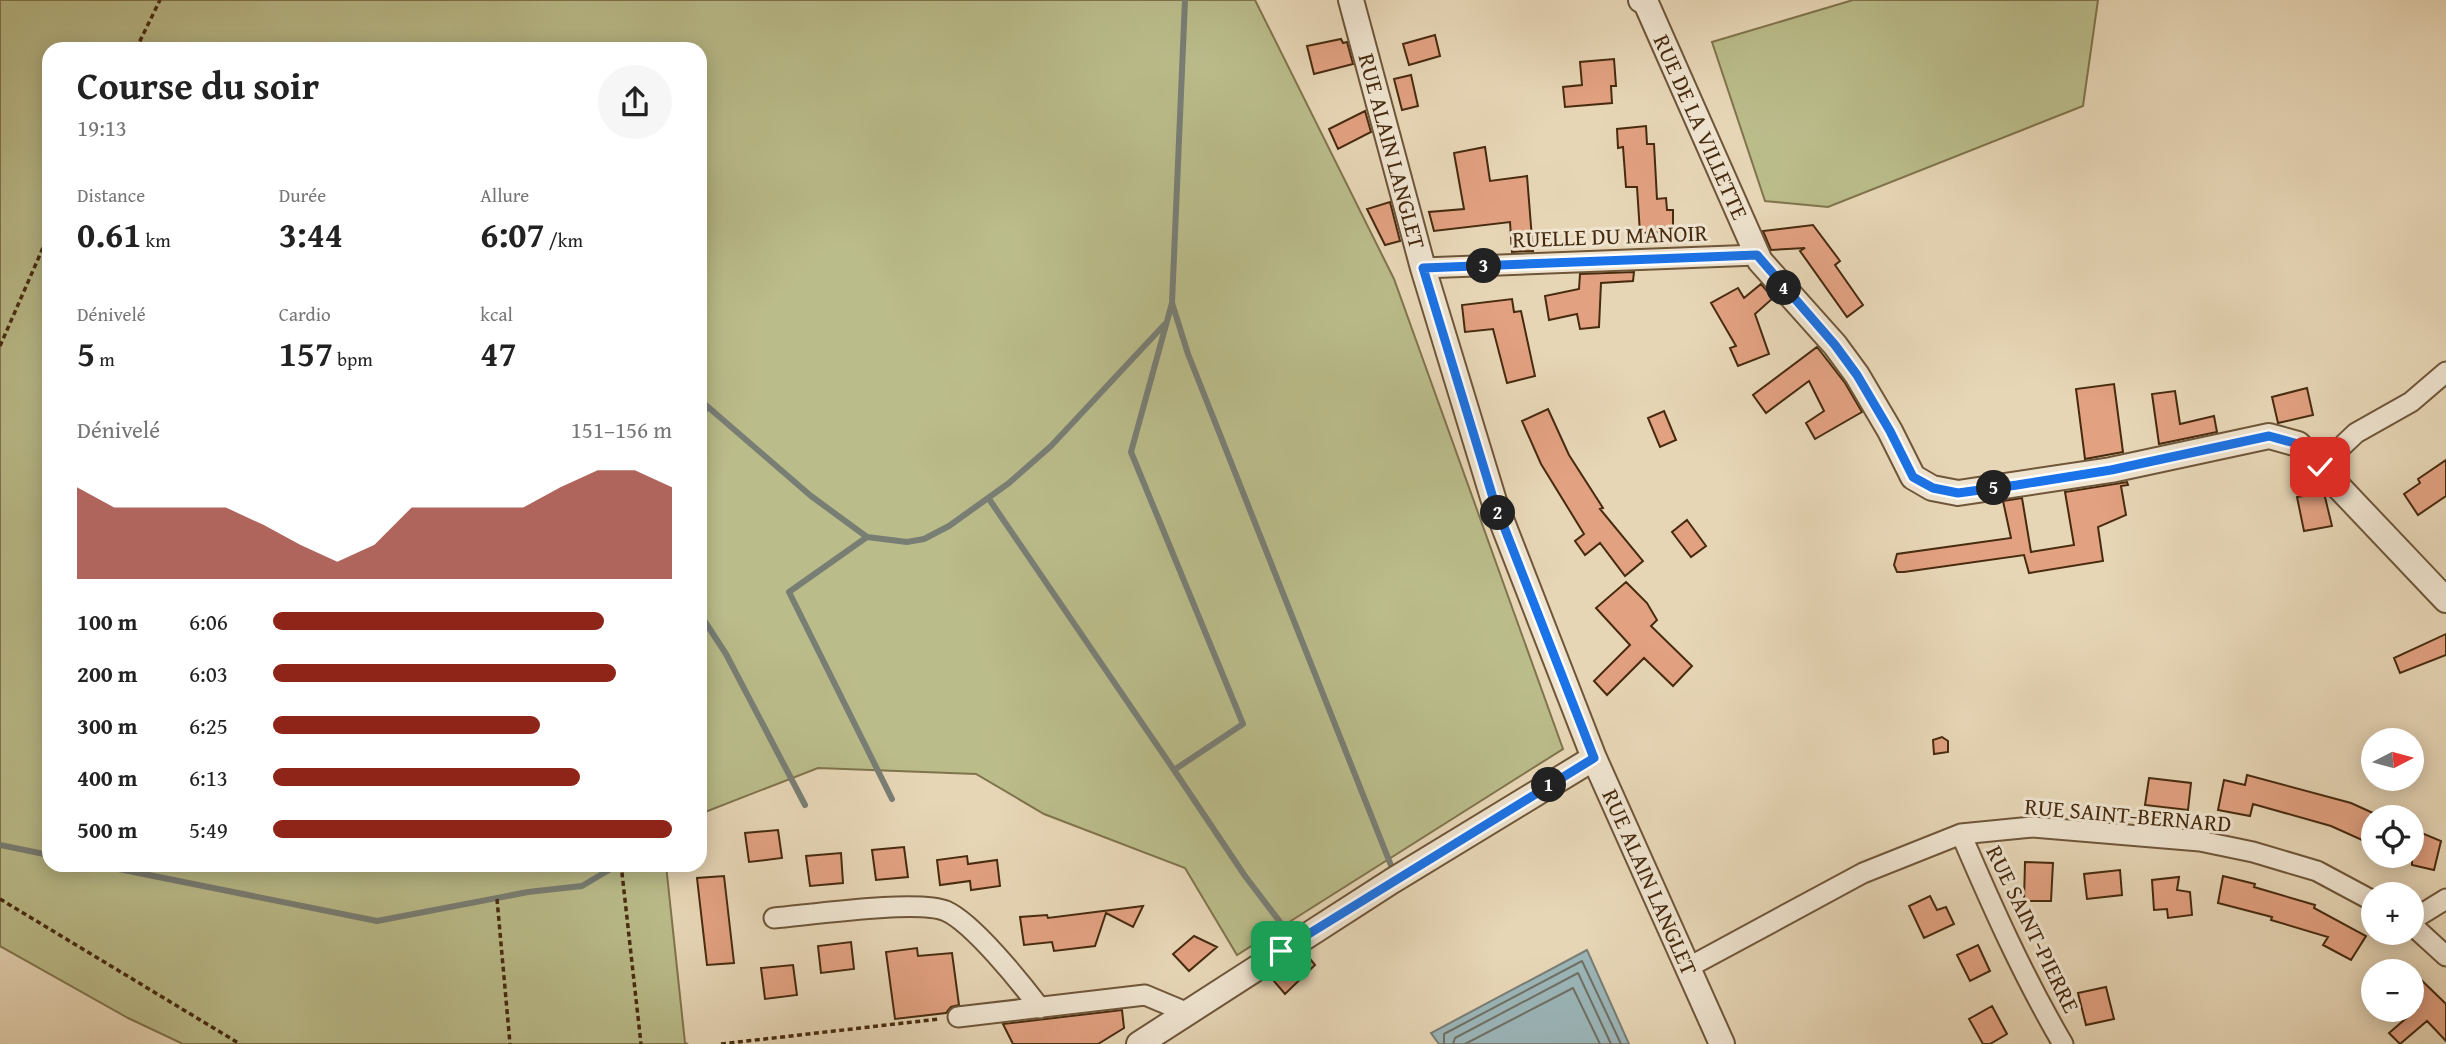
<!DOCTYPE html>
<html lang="fr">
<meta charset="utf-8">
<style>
body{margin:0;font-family:"Gentium Book Plus",serif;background:#f6f6f6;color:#222;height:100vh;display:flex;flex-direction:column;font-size:26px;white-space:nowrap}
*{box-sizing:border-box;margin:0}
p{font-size:23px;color:#767676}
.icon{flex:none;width:38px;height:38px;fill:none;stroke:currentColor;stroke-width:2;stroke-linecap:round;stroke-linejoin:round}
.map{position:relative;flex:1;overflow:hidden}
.details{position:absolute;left:42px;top:42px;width:665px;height:830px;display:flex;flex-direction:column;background:#fff;border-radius:21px;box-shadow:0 4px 18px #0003}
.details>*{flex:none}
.needle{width:46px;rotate:84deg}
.controls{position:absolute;left:2361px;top:728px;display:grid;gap:14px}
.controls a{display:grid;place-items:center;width:63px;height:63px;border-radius:50%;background:#fff;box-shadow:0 4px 18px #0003;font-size:35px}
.pin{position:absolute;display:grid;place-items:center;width:60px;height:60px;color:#fff;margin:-30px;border-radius:14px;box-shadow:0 4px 10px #0006}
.km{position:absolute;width:35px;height:35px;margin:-18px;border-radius:50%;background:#222;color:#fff;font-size:19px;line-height:35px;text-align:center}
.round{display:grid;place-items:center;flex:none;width:74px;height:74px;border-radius:37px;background:#f6f6f6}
.headline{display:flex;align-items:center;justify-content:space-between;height:119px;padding:0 35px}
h1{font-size:38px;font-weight:600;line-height:52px}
.metrics{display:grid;grid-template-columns:repeat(3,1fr);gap:10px;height:119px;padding:7px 35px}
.metrics div{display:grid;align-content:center}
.metrics b{font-size:35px;font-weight:600}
.metrics small{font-size:19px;font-weight:400}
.metrics p{font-size:19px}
.chart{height:196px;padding:14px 35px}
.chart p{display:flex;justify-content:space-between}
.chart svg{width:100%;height:126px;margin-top:7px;fill:#8f2418;opacity:.7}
ul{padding:0 35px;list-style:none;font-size:23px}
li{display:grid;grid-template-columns:112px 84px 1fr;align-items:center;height:52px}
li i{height:18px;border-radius:9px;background:#8f2418}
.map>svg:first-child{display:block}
.green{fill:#babc8a;stroke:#80744c;stroke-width:2}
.water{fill:#9bb6b9;stroke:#797e75;stroke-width:2}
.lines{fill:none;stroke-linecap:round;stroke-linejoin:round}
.shore{stroke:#717064;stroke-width:2}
.stream{stroke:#797e75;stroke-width:6}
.building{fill:#e2a181;stroke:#472b0f;stroke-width:2}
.minor-casing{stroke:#6f5639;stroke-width:23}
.tertiary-casing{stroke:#6f5639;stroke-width:28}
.path{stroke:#472b0f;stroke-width:3.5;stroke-dasharray:5 3.5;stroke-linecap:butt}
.minor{stroke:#efe4d0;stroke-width:19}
.tertiary{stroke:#efe4d0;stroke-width:24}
.route-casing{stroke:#fff;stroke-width:14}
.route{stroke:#1a73e8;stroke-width:9}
.labels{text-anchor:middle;stroke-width:6;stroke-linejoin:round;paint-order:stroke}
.street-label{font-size:23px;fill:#472b0f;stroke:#efe4d0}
</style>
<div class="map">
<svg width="2446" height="1044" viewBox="0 0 2446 1044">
<rect width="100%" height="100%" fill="#e7d6b6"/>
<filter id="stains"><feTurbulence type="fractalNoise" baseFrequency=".00286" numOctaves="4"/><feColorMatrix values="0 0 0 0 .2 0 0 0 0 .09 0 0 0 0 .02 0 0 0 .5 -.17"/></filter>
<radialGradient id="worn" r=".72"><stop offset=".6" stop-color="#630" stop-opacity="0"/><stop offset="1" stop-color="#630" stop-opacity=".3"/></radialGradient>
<path class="green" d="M 0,0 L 1255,0 L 1394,279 L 1563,749 L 1237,955 L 1185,868 L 1044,814 L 976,774 L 818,768 L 700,814 L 700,49 L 49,49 L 49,864 L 666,865 L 685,1043 L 688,1044 L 183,1044 L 128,1018 L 0,946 Z
M 1853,0 L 2098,0 L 2083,106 L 1828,207 L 1765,201 L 1712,42 Z"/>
<path class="water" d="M 1587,950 L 1629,1044 L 1439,1044 L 1431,1033 Z"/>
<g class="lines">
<path class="shore" d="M 1444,1044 L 1444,1034 L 1582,961 L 1621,1044
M 1453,1044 L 1455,1038 L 1578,973 L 1611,1044
M 1465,1044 L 1573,988 L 1600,1044"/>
<path class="stream" d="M 1185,0 L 1172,303 L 1131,452 L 1243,724 L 1174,770 L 1245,876 L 1293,939
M 1172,303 L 1188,354 L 1394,873
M 700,400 L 811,496 L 867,537 L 907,542 L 924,539 L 949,526 L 1009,483 L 1051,446 L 1164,325
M 700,418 L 707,407
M 989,499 L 1174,770
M 867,537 L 789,592 L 892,799
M 700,614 L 726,654 L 805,805
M 0,845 L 49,855
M 94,864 L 377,921 L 528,892 L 582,886 L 619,864"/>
</g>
<path class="building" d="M 1435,35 L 1440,56 L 1409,65 L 1403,44 Z
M 1341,39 L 1343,43 L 1347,42 L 1353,64 L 1314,74 L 1307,46 Z
M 1614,59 L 1616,86 L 1611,86 L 1612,103 L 1565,107 L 1563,87 L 1582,85 L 1580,62 Z
M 1411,75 L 1418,106 L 1402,110 L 1394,79 Z
M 1365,111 L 1371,132 L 1338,149 L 1329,129 Z
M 1646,126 L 1647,144 L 1654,144 L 1657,199 L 1666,198 L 1667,210 L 1673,210 L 1673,232 L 1640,233 L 1637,187 L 1626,187 L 1623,147 L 1618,148 L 1617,129 Z
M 1485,147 L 1490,181 L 1527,176 L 1533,251 L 1512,252 L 1510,222 L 1434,231 L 1429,212 L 1464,209 L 1454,153 Z
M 1390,202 L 1400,241 L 1385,245 L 1367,209 Z
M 1813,225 L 1840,261 L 1835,265 L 1863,305 L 1847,317 L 1800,251 L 1805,248 L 1771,250 L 1763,231 Z
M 1634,272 L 1633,281 L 1601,283 L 1599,327 L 1580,329 L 1577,314 L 1549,320 L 1545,296 L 1579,289 L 1580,274 Z
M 1761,284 L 1773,298 L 1755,314 L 1769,354 L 1738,366 L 1730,348 L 1736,346 L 1711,303 L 1738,288 L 1744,298 Z
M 1512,299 L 1514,312 L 1521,311 L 1535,376 L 1507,383 L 1493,329 L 1465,332 L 1462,305 Z
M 1817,347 L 1845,383 L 1862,412 L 1815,439 L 1806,423 L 1824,411 L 1809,381 L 1766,413 L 1753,395 Z
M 2114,384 L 2123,452 L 2085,459 L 2076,389 Z
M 2307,388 L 2313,415 L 2278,423 L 2272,397 Z
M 2175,391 L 2180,424 L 2214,416 L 2217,432 L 2159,444 L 2152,394 Z
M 1548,409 L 1569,455 L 1603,508 L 1600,509 L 1643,561 L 1625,576 L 1600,543 L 1585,555 L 1575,541 L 1584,534 L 1541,464 L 1522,421 Z
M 1664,411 L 1676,440 L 1660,447 L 1648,418 Z
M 2446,460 L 2446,496 L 2418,515 L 2404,494 L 2420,483 L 2418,479 Z
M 2127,482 L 2128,485 L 2121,486 L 2126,515 L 2098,527 L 2103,561 L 2029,573 L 2024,555 L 1904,572 L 1897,572 L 1894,565 L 1897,554 L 2011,538 L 2003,501 L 2022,498 L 2031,552 L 2074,545 L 2065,492 Z
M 2324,493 L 2332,526 L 2304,531 L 2297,497 Z
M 1687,520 L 1706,546 L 1691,557 L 1672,532 Z
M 1626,582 L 1647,603 L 1657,620 L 1651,626 L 1692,666 L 1673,686 L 1644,658 L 1607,695 L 1594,681 L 1630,645 L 1596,608 Z
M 2446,634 L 2446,655 L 2400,673 L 2394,658 Z
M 1942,737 L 1948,741 L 1948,752 L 1934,754 L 1933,740 Z
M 2247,775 L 2351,803 L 2373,813 L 2373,845 L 2331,826 L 2253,804 L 2250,816 L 2218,810 L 2224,780 L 2245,785 Z
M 2149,778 L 2191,783 L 2188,810 L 2145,805 Z
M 2412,829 L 2441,841 L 2434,870 L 2412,865 Z
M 778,830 L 782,858 L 749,862 L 745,833 Z
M 904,847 L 908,877 L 876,880 L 872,850 Z
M 841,853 L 843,883 L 810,886 L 806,856 Z
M 967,856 L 968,864 L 997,860 L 1000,886 L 971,890 L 970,881 L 940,885 L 937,860 Z
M 2025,862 L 2053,863 L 2051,901 L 2024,901 Z
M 2120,870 L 2122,895 L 2087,899 L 2084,874 Z
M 724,876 L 734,963 L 707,965 L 697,878 Z
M 2223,876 L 2255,884 L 2254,887 L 2315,905 L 2314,908 L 2366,936 L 2351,960 L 2323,945 L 2328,937 L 2271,920 L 2272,917 L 2218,903 Z
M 2179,877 L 2177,890 L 2190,892 L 2192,915 L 2168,918 L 2167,909 L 2154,910 L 2152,880 Z
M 1930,896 L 1937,910 L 1946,907 L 1954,924 L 1924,938 L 1909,906 Z
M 1143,906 L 1133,927 L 1106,913 L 1095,946 L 1054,951 L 1052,942 L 1024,945 L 1020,917 L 1047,915 L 1048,918 Z
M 1194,936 L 1217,947 L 1189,971 L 1173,954 Z
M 851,942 L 854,969 L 821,973 L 818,946 Z
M 1978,945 L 1990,971 L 1970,981 L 1957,955 Z
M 917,948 L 918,956 L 952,953 L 959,1005 L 951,1007 L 946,1013 L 895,1019 L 886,952 Z
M 1306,954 L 1315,965 L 1285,994 L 1273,980 Z
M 793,965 L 797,995 L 765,999 L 761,968 Z
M 2412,971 L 2446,1004 L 2446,1041 L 2427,1021 L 2400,1044 L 2389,1033 L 2417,1009 L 2412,1003 Z
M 2106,987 L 2114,1019 L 2086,1025 L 2078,993 Z
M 1992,1006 L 2007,1034 L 1990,1044 L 1983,1044 L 1969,1019 Z
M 1122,1010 L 1124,1028 L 1098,1044 L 1013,1044 L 1003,1024 Z"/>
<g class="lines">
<defs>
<path id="minor" d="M 1423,268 L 1757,255
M 2320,467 L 2356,433 L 2411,402 L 2446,372
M 1961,834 C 1992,906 2023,976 2063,1044
M 774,918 C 809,915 918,899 946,911 C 973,923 1021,983 1040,1008
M 2412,920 L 2446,899
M 2412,925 L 2446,956
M 1689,967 L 1863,873 L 1961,834 L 2032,827 L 2200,841 L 2253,852 L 2317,871 L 2373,901
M 958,1017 L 1145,995 L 1188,1013"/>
<path id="tertiary" d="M 1351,0 L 1423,268 L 1494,501 L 1594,758 L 1722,1044
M 1641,0 L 1646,3 L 1760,261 L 1835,345 L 1857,375 L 1890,431 L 1913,477 L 1932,488 L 1958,493 L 2111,470 L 2269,436 L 2298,444 L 2446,600
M 1139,1044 L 1392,881 L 1594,758"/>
</defs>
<use href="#minor" class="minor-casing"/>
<use href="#tertiary" class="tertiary-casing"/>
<path class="path" d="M 136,49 L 160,0
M 0,346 L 49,234
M 621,864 L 641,1044
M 0,899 L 240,1044
M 497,899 L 510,1044
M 721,1044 L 939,1019"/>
<use href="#minor" class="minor"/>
<use href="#tertiary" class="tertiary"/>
</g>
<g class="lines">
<defs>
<path id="route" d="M 1281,951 L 1594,758 L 1494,501 L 1423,268 L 1757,255 L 1835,345 L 1857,375 L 1890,431 L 1913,477 L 1933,488 L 1958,493 L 2017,485 L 2111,470 L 2269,436 L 2298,444 L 2320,467"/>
</defs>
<use href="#route" class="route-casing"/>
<use href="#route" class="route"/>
</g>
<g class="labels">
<g class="street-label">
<text transform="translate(1701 127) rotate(66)" y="8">RUE DE LA VILLETTE</text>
<text transform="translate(1392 151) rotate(75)" y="8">RUE ALAIN LANGLET</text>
<text transform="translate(1610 236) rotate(-2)" y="8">RUELLE DU MANOIR</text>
<text transform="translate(2128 815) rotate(5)" y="8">RUE SAINT-BERNARD</text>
<text transform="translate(1650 882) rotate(66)" y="8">RUE ALAIN LANGLET</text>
<text transform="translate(2033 929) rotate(64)" y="8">RUE SAINT-PIERRE</text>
</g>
</g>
<rect width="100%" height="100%" filter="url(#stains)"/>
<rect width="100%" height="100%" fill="url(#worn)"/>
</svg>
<div class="controls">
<a><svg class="needle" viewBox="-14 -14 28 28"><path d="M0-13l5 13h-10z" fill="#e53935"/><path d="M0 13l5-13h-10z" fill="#767676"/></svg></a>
<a><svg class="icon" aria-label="locate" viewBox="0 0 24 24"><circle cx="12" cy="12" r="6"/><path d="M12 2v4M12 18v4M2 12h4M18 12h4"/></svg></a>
<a>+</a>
<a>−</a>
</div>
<div class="pin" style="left:1281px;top:951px;background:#1e9e55"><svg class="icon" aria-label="arrive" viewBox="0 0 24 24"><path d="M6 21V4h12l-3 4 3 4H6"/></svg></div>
<div class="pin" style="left:2320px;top:467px;background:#d93025"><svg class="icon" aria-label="check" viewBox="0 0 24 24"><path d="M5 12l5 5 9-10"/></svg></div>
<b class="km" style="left:1549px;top:785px">1</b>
<b class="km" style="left:1498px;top:513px">2</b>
<b class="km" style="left:1484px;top:266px">3</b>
<b class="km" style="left:1784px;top:288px">4</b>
<b class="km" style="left:1994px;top:488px">5</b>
<section class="details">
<div class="headline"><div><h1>Course du soir</h1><p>19:13</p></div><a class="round"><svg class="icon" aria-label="share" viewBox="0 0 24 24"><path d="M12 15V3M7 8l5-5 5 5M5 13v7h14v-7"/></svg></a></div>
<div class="metrics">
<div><p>Distance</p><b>0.61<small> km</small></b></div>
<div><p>Durée</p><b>3:44</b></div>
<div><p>Allure</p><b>6:07<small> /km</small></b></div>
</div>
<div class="metrics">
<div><p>Dénivelé</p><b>5<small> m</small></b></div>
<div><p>Cardio</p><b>157<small> bpm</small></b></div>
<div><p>kcal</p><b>47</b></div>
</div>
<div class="chart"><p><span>Dénivelé</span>151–156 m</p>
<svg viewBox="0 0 160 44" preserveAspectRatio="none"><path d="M0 44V12L10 19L20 19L30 19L40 19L50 25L60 32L70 38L80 32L90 19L100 19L110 19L120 19L130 12L140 6L150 6L160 12V44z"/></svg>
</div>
<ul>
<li><b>100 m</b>6:06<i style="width:83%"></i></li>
<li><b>200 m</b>6:03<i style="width:86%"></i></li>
<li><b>300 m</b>6:25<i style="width:67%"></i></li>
<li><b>400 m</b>6:13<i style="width:77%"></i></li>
<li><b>500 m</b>5:49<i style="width:100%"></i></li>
</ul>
</section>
</div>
